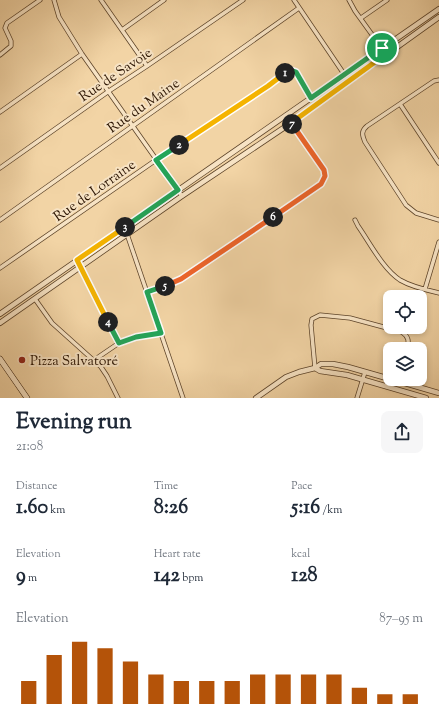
<!DOCTYPE html>
<meta charset="utf-8">
<style>
body{margin:0;font-family:"Sorts Mill Goudy",serif;background:#f6f6f7;color:#1f2937;height:100vh;display:flex;flex-direction:column;font-size:15px;white-space:nowrap}
*{box-sizing:border-box;margin:0}
p{font-size:13px;color:#747a83}
.icon{flex:none;width:22px;height:22px;fill:none;stroke:currentColor;stroke-width:2;stroke-linecap:round;stroke-linejoin:round}
.map{position:relative;height:398px;overflow:hidden}
.sheet{display:flex;flex-direction:column;background:#fff;flex:1}
.sheet>*{flex:none}
.buttons{position:absolute;left:383px;top:290px;display:grid;gap:8px}
.buttons a{display:grid;place-items:center;width:44px;height:44px;border-radius:8px;background:#fff;box-shadow:0 2px 6px #0003;font-size:20px}
.pin{position:absolute;display:grid;place-items:center;width:34px;height:34px;color:#fff;margin:-17px;border:2px solid #fff;border-radius:50%;box-shadow:0 1px 4px #0007}
.km{position:absolute;width:20px;height:20px;margin:-10px;border-radius:50%;background:#222;color:#fff;font-size:11px;line-height:20px;text-align:center}
.round{display:grid;place-items:center;flex:none;width:42px;height:42px;border-radius:8px;background:#f6f6f7}
.summary{display:flex;align-items:center;justify-content:space-between;height:68px;padding:0 16px}
h1{font-size:22px;font-weight:700;line-height:30px}
.metrics{display:grid;grid-template-columns:repeat(3,1fr);gap:6px;height:68px;padding:4px 16px}
.metrics div{display:grid;align-content:center}
.metrics b{font-size:20px;font-weight:700}
.metrics small{font-size:11px;font-weight:400}
.metrics p{font-size:11px}
.chart{height:112px;padding:8px 16px}
.chart p{display:flex;justify-content:space-between}
.chart svg{width:100%;height:72px;margin-top:4px;stroke:#b45309;stroke-width:6}
.map>svg:first-child{display:block}
.lines{fill:none;stroke-linecap:round;stroke-linejoin:round}
.minor-casing{stroke:#5c4329;stroke-width:5}
.tertiary-casing{stroke:#5c4329;stroke-width:6}
.secondary-casing{stroke:#2a1300;stroke-width:6}
.minor{stroke:#f7e3c4;stroke-width:3.5}
.tertiary{stroke:#f7e3c4;stroke-width:4.5}
.secondary{stroke:#f7e3c4;stroke-width:5}
.split-1-casing{stroke:#fff;stroke-width:8}
.split-2-casing{stroke:#fff;stroke-width:8}
.split-3-casing{stroke:#fff;stroke-width:8}
.split-4-casing{stroke:#fff;stroke-width:8}
.split-5-casing{stroke:#fff;stroke-width:8}
.split-6-casing{stroke:#fff;stroke-width:8}
.split-7-casing{stroke:#fff;stroke-width:8}
.split-8-casing{stroke:#fff;stroke-width:8}
.split-1{stroke:#22a559;stroke-width:5}
.split-2{stroke:#f5b400;stroke-width:5}
.split-3{stroke:#22a559;stroke-width:5}
.split-4{stroke:#f5b400;stroke-width:5}
.split-5{stroke:#22a559;stroke-width:5}
.split-6{stroke:#f0652b;stroke-width:5}
.split-7{stroke:#f0652b;stroke-width:5}
.split-8{stroke:#f5b400;stroke-width:5}
.poi-dot{fill:#8f2418;stroke:#f7e3c4;stroke-width:1.5}
.labels{text-anchor:middle;stroke-width:4;stroke-linejoin:round;paint-order:stroke}
.street-label{font-size:14px;fill:#2a1300;stroke:#f7e3c4}
.poi-label{font-size:14px;fill:#2a1300;stroke:#f7e3c4;text-anchor:start}
</style>
<div class="map">
<svg width="439" height="398" viewBox="0 0 439 398">
<rect width="100%" height="100%" fill="#f2d4a5"/>
<filter id="stains"><feTurbulence type="fractalNoise" baseFrequency=".005" numOctaves="4"/><feColorMatrix values="0 0 0 0 .2 0 0 0 0 .09 0 0 0 0 .02 0 0 0 .5 -.17"/></filter>
<radialGradient id="worn" r=".72"><stop offset=".6" stop-color="#630" stop-opacity="0"/><stop offset="1" stop-color="#630" stop-opacity=".3"/></radialGradient>
<g class="lines">
<defs>
<path id="minor" d="M 54,0 L 59,17 L 82,54 L 182,196
M 101,0 L 147,66
M 294,0 L 344,74
M 349,0 L 355,11 L 386,54
M 361,18 L 387,0
M 122,30 L 164,0
M 0,55 L 11,46 L 11,41 L 5,28 L 7,23 L 40,0
M 439,80 L 434,81 L 367,126 C 361,131 362,135 365,142 L 406,205 L 416,213 L 439,220
M 400,104 L 439,163
M 0,112 L 82,54
M 0,168 L 109,91 L 147,66 L 243,0
M 0,220 L 299,8
M 355,220 L 358,226 C 370,243 383,269 400,280 C 412,287 426,290 439,293
M 127,234 L 183,398
M 77,260 L 119,343
M 0,268 L 156,160 L 268,86 L 287,72 L 293,70 L 296,72 L 311,98
M 425,289 L 439,242
M 147,292 L 169,285 L 181,279 L 321,184 L 325,177 L 324,170 L 286,115
M 35,299 L 52,323 L 101,367 L 107,376 L 118,398
M 94,360 L 119,343 L 136,337 L 161,333
M 315,368 L 311,325 L 312,319 L 320,315 L 350,318 L 402,332 C 409,337 409,341 407,349
M 357,398 L 365,372"/>
<path id="tertiary" d="M 0,314 L 439,9
M 0,323 L 182,196 L 291,123 L 439,17
M 315,368 L 320,371 L 347,375 L 426,398
M 391,379 L 439,393
M 256,398 L 286,377 L 299,372 L 315,368 L 321,364 L 333,364 L 348,367 L 390,379"/>
<path id="secondary" d="M 0,359 L 27,398"/>
</defs>
<use href="#minor" class="minor-casing"/>
<use href="#tertiary" class="tertiary-casing"/>
<use href="#secondary" class="secondary-casing"/>
<use href="#minor" class="minor"/>
<use href="#tertiary" class="tertiary"/>
<use href="#secondary" class="secondary"/>
</g>
<g class="lines">
<defs>
<path id="split-1" d="M 285,73 L 290,70 L 296,72 L 311,98 L 382,48"/>
<path id="split-2" d="M 179,145 L 268,86 L 285,73"/>
<path id="split-3" d="M 125,227 L 178,190 L 156,160 L 179,145"/>
<path id="split-4" d="M 108,322 L 77,260 L 125,227"/>
<path id="split-5" d="M 108,322 L 119,343 L 136,337 L 161,333 L 147,292 L 165,286"/>
<path id="split-6" d="M 165,286 L 181,279 L 273,217"/>
<path id="split-7" d="M 273,217 L 321,184 L 325,176 L 324,170 L 292,124"/>
<path id="split-8" d="M 292,124 L 291,123 L 386,54 L 382,48"/>
</defs>
<use href="#split-1" class="split-1-casing"/>
<use href="#split-2" class="split-2-casing"/>
<use href="#split-3" class="split-3-casing"/>
<use href="#split-4" class="split-4-casing"/>
<use href="#split-5" class="split-5-casing"/>
<use href="#split-6" class="split-6-casing"/>
<use href="#split-7" class="split-7-casing"/>
<use href="#split-8" class="split-8-casing"/>
<use href="#split-1" class="split-1"/>
<use href="#split-2" class="split-2"/>
<use href="#split-3" class="split-3"/>
<use href="#split-4" class="split-4"/>
<use href="#split-5" class="split-5"/>
<use href="#split-6" class="split-6"/>
<use href="#split-7" class="split-7"/>
<use href="#split-8" class="split-8"/>
</g>
<circle class="poi-dot" cx="22" cy="360" r="4"/>
<g class="labels">
<g class="street-label">
<text transform="translate(115 74) rotate(-34)" y="5">Rue de Savoie</text>
<text transform="translate(143 105) rotate(-35)" y="5">Rue du Maine</text>
<text transform="translate(94 190) rotate(-35)" y="5">Rue de Lorraine</text>
</g>
<g class="poi-label">
<text x="30" y="365">Pizza Salvatoré</text>
</g>
</g>
<rect width="100%" height="100%" filter="url(#stains)"/>
<rect width="100%" height="100%" fill="url(#worn)"/>
</svg>
<div class="buttons">
<a><svg class="icon" aria-label="locate" viewBox="0 0 24 24"><circle cx="12" cy="12" r="6"/><path d="M12 2v4M12 18v4M2 12h4M18 12h4"/></svg></a>
<a><svg class="icon" aria-label="layers" viewBox="0 0 24 24"><path d="M12 4l9 5-9 5-9-5zM3 14l9 5 9-5"/></svg></a>
</div>
<div class="pin" style="left:382px;top:48px;background:#1e9e55"><svg class="icon" aria-label="arrive" viewBox="0 0 24 24"><path d="M6 21V4h12l-3 4 3 4H6"/></svg></div>
<b class="km" style="left:285px;top:73px">1</b>
<b class="km" style="left:179px;top:145px">2</b>
<b class="km" style="left:125px;top:227px">3</b>
<b class="km" style="left:108px;top:322px">4</b>
<b class="km" style="left:165px;top:286px">5</b>
<b class="km" style="left:273px;top:217px">6</b>
<b class="km" style="left:292px;top:124px">7</b>
</div>
<section class="sheet">
<div class="summary"><div><h1>Evening run</h1><p>21:08</p></div><a class="round"><svg class="icon" aria-label="share" viewBox="0 0 24 24"><path d="M12 15V3M7 8l5-5 5 5M5 13v7h14v-7"/></svg></a></div>
<div class="metrics">
<div><p>Distance</p><b>1.60<small> km</small></b></div>
<div><p>Time</p><b>8:26</b></div>
<div><p>Pace</p><b>5:16<small> /km</small></b></div>
</div>
<div class="metrics">
<div><p>Elevation</p><b>9<small> m</small></b></div>
<div><p>Heart rate</p><b>142<small> bpm</small></b></div>
<div><p>kcal</p><b>128</b></div>
</div>
<div class="chart"><p><span>Elevation</span>87–95 m</p>
<svg viewBox="0 0 160 44" preserveAspectRatio="none"><path d="M5 44V30M15 44V14M25 44V6M35 44V10M45 44V18M55 44V26M65 44V30M75 44V30M85 44V30M95 44V26M105 44V26M115 44V26M125 44V26M135 44V34M145 44V38M155 44V38"/></svg>
</div>
</section>
